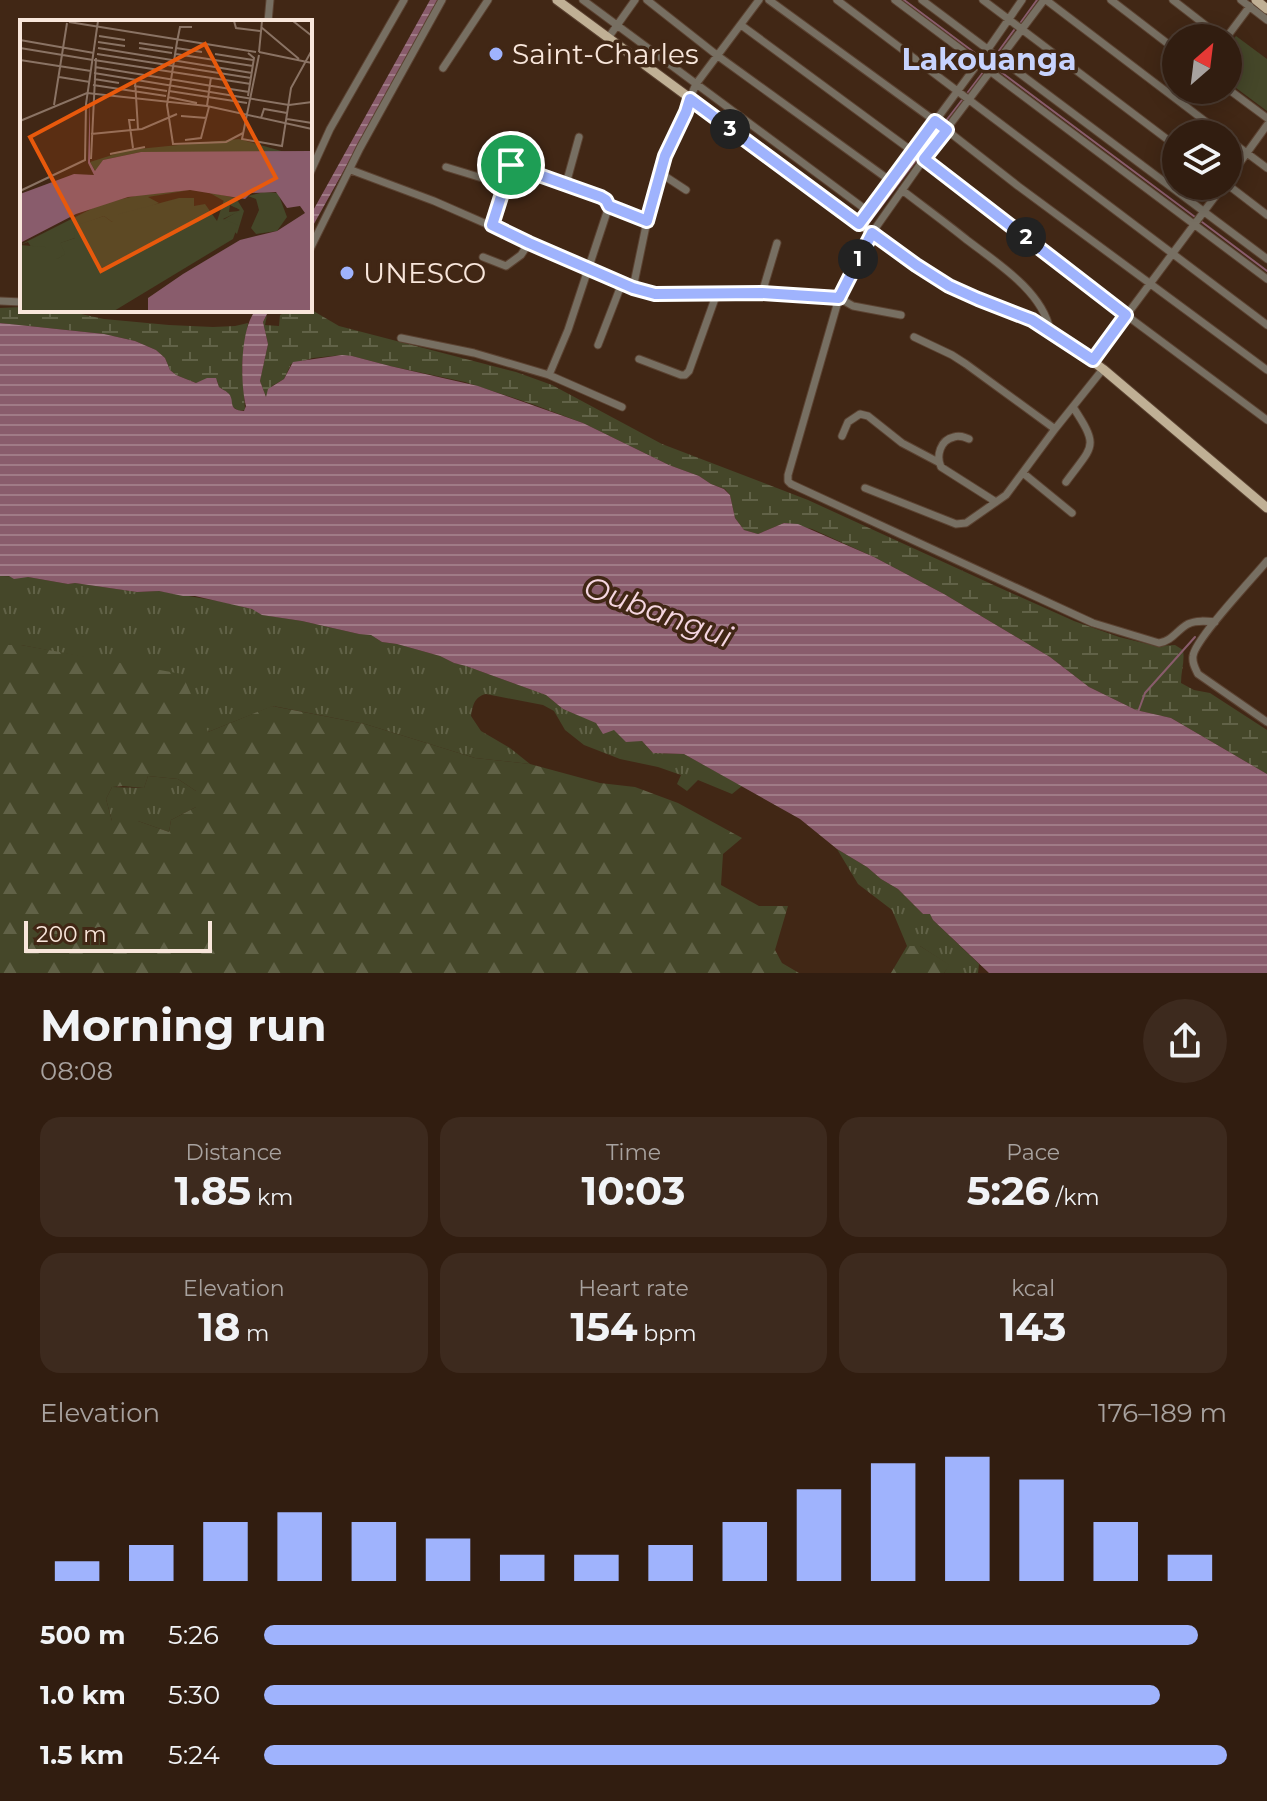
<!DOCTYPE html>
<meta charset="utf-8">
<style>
body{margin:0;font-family:Montserrat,sans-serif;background:#3d2a1e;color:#f1f3f6;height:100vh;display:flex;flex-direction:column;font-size:30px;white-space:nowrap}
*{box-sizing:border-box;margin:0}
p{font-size:26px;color:#a8a29f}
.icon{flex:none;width:44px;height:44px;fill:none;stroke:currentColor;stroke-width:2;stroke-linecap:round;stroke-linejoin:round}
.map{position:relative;height:973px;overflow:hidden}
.side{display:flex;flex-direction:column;background:#311d10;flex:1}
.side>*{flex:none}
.needle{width:52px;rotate:28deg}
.fabs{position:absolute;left:1162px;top:24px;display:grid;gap:16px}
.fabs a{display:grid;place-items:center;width:80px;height:80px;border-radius:50%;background:#311d10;box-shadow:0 4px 20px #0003,0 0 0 2px #4c3b30;font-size:40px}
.scale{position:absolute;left:24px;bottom:20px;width:188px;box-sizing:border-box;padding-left:8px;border:4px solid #f8e6db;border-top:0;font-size:22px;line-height:28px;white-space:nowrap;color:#f8e6db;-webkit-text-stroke:6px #412715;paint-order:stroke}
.pin{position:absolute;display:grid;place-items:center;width:68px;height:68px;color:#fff;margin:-34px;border:4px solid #fff;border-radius:50%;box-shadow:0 2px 8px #0007}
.km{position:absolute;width:40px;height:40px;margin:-20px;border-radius:50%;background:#222;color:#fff;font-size:22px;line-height:40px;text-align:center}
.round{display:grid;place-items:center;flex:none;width:84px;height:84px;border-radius:42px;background:#3d2a1e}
.head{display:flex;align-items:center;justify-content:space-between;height:136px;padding:0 40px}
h1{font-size:44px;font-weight:700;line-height:60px}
.stats{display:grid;grid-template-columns:repeat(3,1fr);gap:12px;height:136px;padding:8px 40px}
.stats div{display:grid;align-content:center;border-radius:20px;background:#3d2a1e;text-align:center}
.stats b{font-size:40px;font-weight:700}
.stats small{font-size:22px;font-weight:400}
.stats p{font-size:22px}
.chart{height:224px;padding:16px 40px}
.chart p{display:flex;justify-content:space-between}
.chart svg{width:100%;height:144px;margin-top:8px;stroke:#9fb3fd;stroke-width:6}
ul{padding:0 40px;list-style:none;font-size:26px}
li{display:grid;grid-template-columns:128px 96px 1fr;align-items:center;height:60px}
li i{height:20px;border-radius:10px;background:#9fb3fd}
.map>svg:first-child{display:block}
.grass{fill:url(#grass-tufts)}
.forest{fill:url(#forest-firs);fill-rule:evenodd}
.wetland{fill:url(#wetland-marsh)}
.green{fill:#454729}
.water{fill:url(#water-rules)}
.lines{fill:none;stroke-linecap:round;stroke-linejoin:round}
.stream{stroke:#895c6c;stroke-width:2}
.minor-casing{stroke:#5b4231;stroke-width:9}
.major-casing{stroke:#5b4231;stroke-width:11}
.minor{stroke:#776f62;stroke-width:7}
.major{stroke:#c0b095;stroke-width:9}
.route-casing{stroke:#fff;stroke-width:16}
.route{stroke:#9fb3fd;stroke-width:10}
.poi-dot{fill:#9fb3fd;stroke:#412715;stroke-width:3}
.labels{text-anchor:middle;stroke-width:7;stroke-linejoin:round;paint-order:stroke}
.poi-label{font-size:28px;fill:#f8e6db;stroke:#412715;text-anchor:start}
.neighbourhood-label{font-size:30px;font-weight:bold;fill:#c7d3fe;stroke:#412715}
.water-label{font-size:30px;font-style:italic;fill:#f5d6e0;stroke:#412715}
.inset-road{fill:none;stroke:#8a7364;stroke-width:2}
.view{fill:#e8590c;fill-opacity:0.15;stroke:#e8590c;stroke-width:4}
.inset-edge{fill:none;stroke:#f8e6db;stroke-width:4}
</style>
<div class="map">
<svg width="1267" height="973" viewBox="0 0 1267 973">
<defs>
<pattern id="grass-tufts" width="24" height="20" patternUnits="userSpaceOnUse" patternTransform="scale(2)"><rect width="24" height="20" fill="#454729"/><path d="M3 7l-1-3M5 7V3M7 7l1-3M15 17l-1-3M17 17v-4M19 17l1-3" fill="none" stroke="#616247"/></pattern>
<pattern id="forest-firs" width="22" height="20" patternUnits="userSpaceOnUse" patternTransform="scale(2)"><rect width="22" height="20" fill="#454729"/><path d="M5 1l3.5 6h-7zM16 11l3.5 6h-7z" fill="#616247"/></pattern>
<pattern id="wetland-marsh" width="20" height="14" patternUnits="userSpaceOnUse" patternTransform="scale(2)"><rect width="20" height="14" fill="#454729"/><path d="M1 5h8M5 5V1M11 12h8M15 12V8" fill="none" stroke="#616247"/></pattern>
<pattern id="water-rules" width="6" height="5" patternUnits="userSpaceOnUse" patternTransform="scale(2)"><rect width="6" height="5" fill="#895c6c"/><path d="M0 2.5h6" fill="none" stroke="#a07b87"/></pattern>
</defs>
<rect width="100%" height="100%" fill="#412715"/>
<path class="grass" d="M 0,576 L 28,577 L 68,584 L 75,583 L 137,592 L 159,591 L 224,602 L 252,609 L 263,615 L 302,621 L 359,634 L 371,635 L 382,642 L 397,644 L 440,656 L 454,663 L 466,666 L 546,695 L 563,709 L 642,741 L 653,753 L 684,754 L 742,786 L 732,794 L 698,780 L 687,791 L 677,784 L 681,775 L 658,767 L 620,759 L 584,745 L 565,730 L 554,711 L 543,705 L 486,694 C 474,697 473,705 471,716 L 481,731 L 510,748 L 530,764 L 475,758 L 365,724 L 273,706 L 208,732 L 89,658 L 21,645 L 0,645 Z
M 148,776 L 178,779 L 196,791 L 196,807 L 171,820 L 169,832 L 138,821 L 112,821 L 106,799 L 112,787 L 144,788 Z
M 837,849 L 867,867 L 881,879 L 898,889 L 923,914 L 930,913 L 933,920 L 979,964 L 978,973 L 944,973 L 949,965 L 920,946 L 907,946 L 892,910 L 858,884 Z"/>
<path class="forest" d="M 0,645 L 21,645 L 182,674 L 208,732 L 272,706 L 365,724 L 475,758 L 530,764 L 600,783 L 635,787 L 678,803 L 742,838 L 723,854 L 721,885 L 759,906 L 788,906 L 775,950 L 782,963 L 799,973 L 0,973 ZM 148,776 L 178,779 L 196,791 L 196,807 L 171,820 L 169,832 L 138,821 L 112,821 L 106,799 L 112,787 L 123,786 L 144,788 Z
M 907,946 L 920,946 L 950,965 L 944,973 L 891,973 Z"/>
<path class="wetland" d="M 22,307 L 22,310 L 72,312 L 104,319 L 169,325 L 213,327 L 235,326 L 248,323 L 242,365 L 245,410 L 239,411 L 233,407 L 228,393 L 219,387 L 217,380 L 196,383 L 176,375 L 170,370 L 165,358 L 156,350 L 135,341 L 104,334 L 0,323 L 0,308 Z
M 310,309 L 339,326 L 516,372 L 552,385 L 662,444 L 808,500 L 998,587 L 1074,621 L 1119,637 L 1156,646 L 1175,645 L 1183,650 C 1185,661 1181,671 1181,683 L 1194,690 L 1210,693 L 1267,730 L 1267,774 L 1171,718 L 1136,710 L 1089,687 L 1050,657 L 944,594 L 874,557 L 812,529 L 784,523 L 758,534 L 744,530 L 735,518 L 730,495 L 725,489 L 711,484 L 699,476 L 669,465 L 583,423 L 532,404 L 465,382 L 390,366 L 352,356 L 342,355 L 313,358 L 291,364 L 284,379 L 272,386 L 267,400 L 260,381 L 268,344 L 263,322 L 267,315 L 265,325 L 279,326 L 280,315 L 290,310 L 310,310 Z"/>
<path class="green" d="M 1236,36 L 1267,59 L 1267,111 L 1228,82 L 1228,46 Z"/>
<path class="water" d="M 430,0 L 439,0 L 310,231 L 310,216 Z
M 256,310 L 269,310 L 263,322 L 268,344 L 260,381 L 266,397 L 268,389 L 284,379 L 293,362 L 342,355 L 352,356 L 390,366 L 478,386 L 583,423 L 669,465 L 699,476 L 711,484 L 724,489 L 730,495 L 735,518 L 744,530 L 758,534 L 784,523 L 798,524 L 874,557 L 944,594 L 1050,657 L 1089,687 L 1136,710 L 1171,718 L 1267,774 L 1267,973 L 989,973 L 933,920 L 930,914 L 923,914 L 898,889 L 881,879 L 867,867 L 837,849 L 800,819 L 684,754 L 653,753 L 642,741 L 626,742 L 614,730 L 603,734 L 596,723 L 563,709 L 546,695 L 466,666 L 454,663 L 440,656 L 397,644 L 382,642 L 371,635 L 359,634 L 302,621 L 262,615 L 252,609 L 195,596 L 183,596 L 159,591 L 137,592 L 75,583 L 68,584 L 28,577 L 14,579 L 9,576 L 0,576 L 0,323 L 104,334 L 135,341 L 156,350 L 165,358 L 170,370 L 176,375 L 196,383 L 207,378 L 216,378 L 219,387 C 221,389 225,390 228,393 C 236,400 226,410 244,411 L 246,406 C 240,384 240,328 256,310 Z"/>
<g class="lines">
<path class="stream" d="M 904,0 L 979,56
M 1021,22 L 1037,0
M 998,52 L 1014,30
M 987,67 L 993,58
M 997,69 L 1195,217
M 968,92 L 984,71
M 945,122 L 962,100
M 1202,222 L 1267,271
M 868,224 L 939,130
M 1138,712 L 1145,693 L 1195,637"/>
<defs>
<path id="minor" d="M 583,0 L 869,212
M 647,0 L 718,56 L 892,182
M 769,0 L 935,121 L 1018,186 L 1267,370
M 837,0 L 1267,325
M 895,0 L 1267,279
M 922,0 L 1267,259
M 983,0 L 1176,146
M 1044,0 L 924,159 L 872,233 L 839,298 L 788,475 L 788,481 L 791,484 L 1093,623 L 1159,643 C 1172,641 1177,630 1188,624 C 1196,620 1206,621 1215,622
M 1046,0 L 1222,134
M 1111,0 L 1176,50
M 1173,0 L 1222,38
M 1241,0 L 1267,20
M 268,22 L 270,0
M 741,25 L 912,151
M 608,38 L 635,0
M 1226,38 L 1250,6
M 443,68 L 488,0
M 1228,89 L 1267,118
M 1228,139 L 1267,168
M 924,159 L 1126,315 L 1267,420
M 511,165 L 601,197 L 606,200 L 609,206
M 446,167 L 505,185
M 351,170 L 434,201 L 633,288 L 655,294 L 667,295 L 762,293 L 839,298 L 853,306 L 901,315
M 310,173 L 330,129 L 404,0
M 660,173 L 686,190
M 1228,179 L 1267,125
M 566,184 L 579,137
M 1228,185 L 1267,215
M 902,190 C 924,207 946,223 967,240 C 997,263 1042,291 1050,330
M 859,224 L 979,62 L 1022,0
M 492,225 L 521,137
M 310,249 L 360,148 L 442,0
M 483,257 L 506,266 L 521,255 L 529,243
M 633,288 L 647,221 L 665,156 L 696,84 L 759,0
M 762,293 L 777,243
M 0,301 L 22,302
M 914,337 L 952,355 L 966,364 L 1055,429
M 401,338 L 474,353 L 549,375 L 622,407
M 598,345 L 622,283
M 639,359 L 681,375 L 685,375 L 689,371 L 717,293
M 1093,360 L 1223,186
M 549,375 L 568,330 L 609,206 L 647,221
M 842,436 L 848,422 L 860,414 L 868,416 L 902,443 L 938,462
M 969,439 C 964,437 959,435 954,437 C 940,440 936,456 941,467 L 996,502
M 1023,473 L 1072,513
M 1066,482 C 1093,445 1100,448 1073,407
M 865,488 L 956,524 L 966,523 L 1006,495 L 1055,429 L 1103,369
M 1267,561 C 1253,578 1195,639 1193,656 C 1192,663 1195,668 1198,674 L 1267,722"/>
<path id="major" d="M 557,0 L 916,265 L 949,286 L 1032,320 L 1050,330 L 1103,369 L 1267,508
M 1256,0 L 1267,9"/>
</defs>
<use href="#minor" class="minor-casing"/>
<use href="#major" class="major-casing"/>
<use href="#minor" class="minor"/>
<use href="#major" class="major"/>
</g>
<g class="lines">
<defs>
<path id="route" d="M 690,99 L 859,224 L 935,121 L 947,130 L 924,159 L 1126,315 L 1093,360 L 1032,320 L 978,299 L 949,286 L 916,265 L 872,233 L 839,298 L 762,293 L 655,294 L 633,288 L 529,243 L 492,225 L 511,165 L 601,197 L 606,200 L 609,206 L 647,221 L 665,156 L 686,112 Z"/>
</defs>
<use href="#route" class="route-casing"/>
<use href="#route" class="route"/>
</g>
<g class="poi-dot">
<circle cx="496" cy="54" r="8"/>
<circle cx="347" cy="273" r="8"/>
</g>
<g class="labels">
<g class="poi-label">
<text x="512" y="64">Saint-Charles</text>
<text x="363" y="283">UNESCO</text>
</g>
<g class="neighbourhood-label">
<text x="989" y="70">Lakouanga</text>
</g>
<g class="water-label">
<text transform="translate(658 612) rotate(20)" y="10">Oubangui</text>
</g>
</g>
<g transform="translate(20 20)">
<rect width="292" height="292" fill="#412715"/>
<path d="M 170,170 L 128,177 L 139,183 L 92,202 L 84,196 L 55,207 L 55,218 L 41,223 L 46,234 L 36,240 L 13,230 L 8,222 L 0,225 L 81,184 L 119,175 ZM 188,172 L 216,178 L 224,191 L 217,214 L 203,200 L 220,190 Z" fill="#454729"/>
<path d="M 159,178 L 174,178 L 174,186 L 185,184 L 197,201 L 204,180 L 211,180 L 216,188 L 210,185 L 209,192 L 220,191 L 203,199 L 218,205 L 213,219 L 94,291 L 0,291 L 0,225 L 25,227 L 37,239 L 45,234 L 40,223 L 55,218 L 54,207 L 60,204 L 84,196 L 92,202 L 99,194 Z" fill="#454729"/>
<path d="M 219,119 L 265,132 L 121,132 L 83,140 L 76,152 L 70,142 L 108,130 ZM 244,172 L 258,173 L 267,197 L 257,211 L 236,214 L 231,208 L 239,190 L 236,179 L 228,176 Z" fill="#454729"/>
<path d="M 70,75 L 70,142 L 75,151 L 83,140 L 121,132 L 292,131 L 292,291 L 128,291 L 128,278 L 163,254 L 220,220 L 257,211 L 285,193 L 280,186 L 267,188 L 256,172 L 231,173 L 225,179 L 170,170 L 108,177 L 56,194 L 0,223 L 0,174 L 54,154 L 74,155 L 68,143 Z" fill="#895c6c"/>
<path class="inset-road" d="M 214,1 L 216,8 L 240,11M 273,1 L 292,16M 49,2 L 236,32M 172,7 L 160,7 L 157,22 L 147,85 L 153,124 L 206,122 L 223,113M 241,7 L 279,39M 79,16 L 105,20M 0,20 L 74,33M 78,22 L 105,26M 119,23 L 153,28M 0,28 L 73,40M 78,28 L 232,53M 119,28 L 152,33M 156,28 L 182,32M 239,32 L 242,1M 239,32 L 292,43M 228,33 L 234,38 L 228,76M 77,34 L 231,58M 156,34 L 233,46M 195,34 L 233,40M 239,35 L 222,119 L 262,126 L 271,68 L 292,30M 0,40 L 71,51M 74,40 L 231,64M 75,47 L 229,72M 74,53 L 269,85 L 292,82M 39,57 L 70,62M 74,59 L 99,63M 115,60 L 118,109M 73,65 L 146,76M 114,66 L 147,71M 149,71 L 227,83M 148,77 L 177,83M 34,85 L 47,3M 187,86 L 191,57M 161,96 L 187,98M 241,98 L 244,89 L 267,93M 267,99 L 292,103M 0,101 L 67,73 L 187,86 L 292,109M 71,114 L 122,109 L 157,94M 165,120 L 181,118 L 189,87M 113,128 L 109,100 L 115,100M 90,134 L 125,127M 71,139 L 76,38M 0,171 L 65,140 L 66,84 L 78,1"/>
<path class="view" d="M 185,24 L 256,158 L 81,251 L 10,117 Z"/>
<rect width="292" height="292" class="inset-edge"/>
</g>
</svg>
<div class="fabs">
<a><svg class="needle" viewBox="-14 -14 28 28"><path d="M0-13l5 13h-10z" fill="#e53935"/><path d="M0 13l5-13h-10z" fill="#a8a29f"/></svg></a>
<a><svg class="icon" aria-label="layers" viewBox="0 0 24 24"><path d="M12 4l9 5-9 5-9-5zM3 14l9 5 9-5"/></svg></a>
</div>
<div class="scale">200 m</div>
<div class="pin" style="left:511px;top:165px;background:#1e9e55"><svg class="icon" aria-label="arrive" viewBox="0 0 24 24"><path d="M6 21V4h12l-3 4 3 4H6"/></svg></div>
<b class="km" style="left:858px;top:259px">1</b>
<b class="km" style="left:1026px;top:237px">2</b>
<b class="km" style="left:730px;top:129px">3</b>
</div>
<section class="side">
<div class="head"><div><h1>Morning run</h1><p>08:08</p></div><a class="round"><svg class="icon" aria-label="share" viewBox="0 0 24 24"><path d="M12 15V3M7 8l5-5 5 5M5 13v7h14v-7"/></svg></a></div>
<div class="stats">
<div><p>Distance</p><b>1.85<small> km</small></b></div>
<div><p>Time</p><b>10:03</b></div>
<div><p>Pace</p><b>5:26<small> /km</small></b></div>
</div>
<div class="stats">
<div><p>Elevation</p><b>18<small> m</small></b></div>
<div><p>Heart rate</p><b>154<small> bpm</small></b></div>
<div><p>kcal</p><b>143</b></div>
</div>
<div class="chart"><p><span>Elevation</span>176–189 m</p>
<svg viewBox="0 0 160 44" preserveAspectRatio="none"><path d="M5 44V38M15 44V33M25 44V26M35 44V23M45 44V26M55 44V31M65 44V36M75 44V36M85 44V33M95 44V26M105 44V16M115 44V8M125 44V6M135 44V13M145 44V26M155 44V36"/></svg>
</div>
<ul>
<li><b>500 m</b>5:26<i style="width:97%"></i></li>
<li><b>1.0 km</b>5:30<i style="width:93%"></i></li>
<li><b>1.5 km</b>5:24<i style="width:100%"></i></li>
</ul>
</section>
